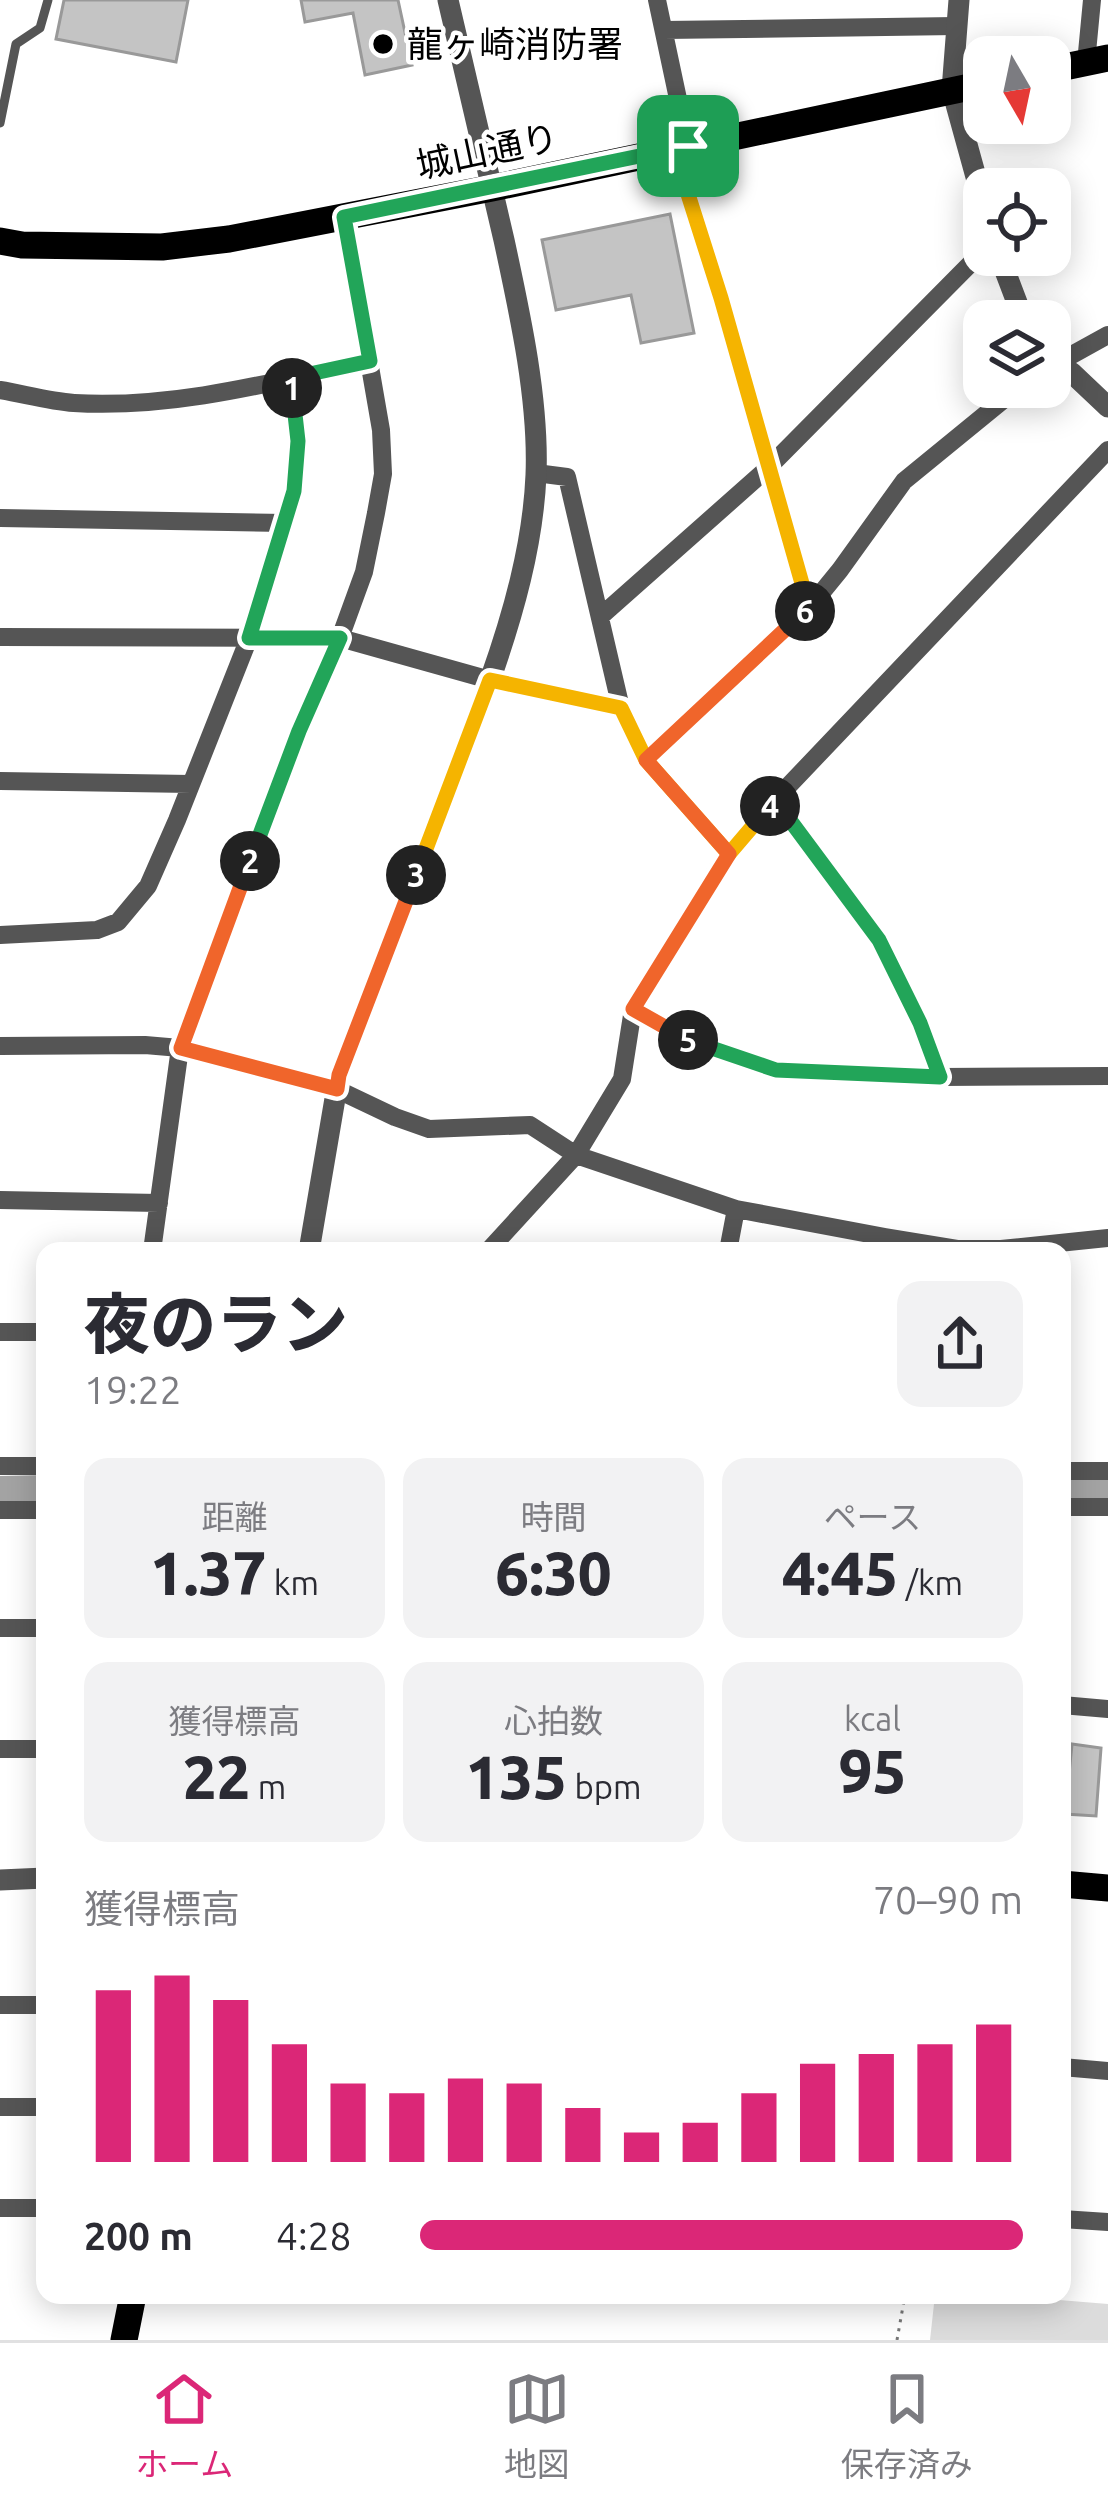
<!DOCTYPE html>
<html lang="ja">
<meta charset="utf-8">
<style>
body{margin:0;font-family:Ubuntu,"Noto Sans JP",sans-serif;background:#f2f2f3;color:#2b2b33;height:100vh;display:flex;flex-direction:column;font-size:45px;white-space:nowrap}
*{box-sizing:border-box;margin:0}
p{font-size:39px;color:#7c7c81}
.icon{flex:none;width:66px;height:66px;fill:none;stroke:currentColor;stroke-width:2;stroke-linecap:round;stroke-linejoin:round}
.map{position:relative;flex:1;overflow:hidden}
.details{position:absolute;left:36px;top:1242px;width:1035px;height:1062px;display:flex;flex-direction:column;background:#fff;border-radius:24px;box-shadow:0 6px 30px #0003}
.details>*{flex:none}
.needle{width:78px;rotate:171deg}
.controls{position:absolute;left:963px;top:36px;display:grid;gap:24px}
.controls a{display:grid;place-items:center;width:108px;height:108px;border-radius:24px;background:#fff;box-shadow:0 6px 30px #0003;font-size:60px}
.pin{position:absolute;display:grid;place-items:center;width:102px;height:102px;color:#fff;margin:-51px;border-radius:24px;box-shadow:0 6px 18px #0006}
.km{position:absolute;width:60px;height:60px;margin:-30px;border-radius:50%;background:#222;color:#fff;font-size:33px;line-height:60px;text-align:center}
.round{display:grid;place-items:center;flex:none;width:126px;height:126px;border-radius:24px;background:#f2f2f3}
.headline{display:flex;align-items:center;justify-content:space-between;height:204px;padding:0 48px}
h1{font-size:66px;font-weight:800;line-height:90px}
.figures{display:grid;grid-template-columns:repeat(3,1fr);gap:18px;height:204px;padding:12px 48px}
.figures div{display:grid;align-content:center;border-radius:24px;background:#f2f2f3;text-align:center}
.figures b{font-size:60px;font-weight:800}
.figures small{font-size:33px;font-weight:400}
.figures p{font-size:33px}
.chart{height:336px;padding:24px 48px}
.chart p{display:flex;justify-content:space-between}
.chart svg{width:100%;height:216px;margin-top:12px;stroke:#db2777;stroke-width:6}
ul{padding:0 48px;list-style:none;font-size:39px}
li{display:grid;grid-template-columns:192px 144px 1fr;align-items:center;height:90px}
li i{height:30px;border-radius:15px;background:#db2777}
.menu{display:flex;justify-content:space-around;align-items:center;height:168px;border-top:3px solid #e1e1e2;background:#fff;font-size:33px;color:#7c7c81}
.menu a{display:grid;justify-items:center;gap:6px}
.menu .current{color:#db2777}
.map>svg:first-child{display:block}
.green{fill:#dcdcdc}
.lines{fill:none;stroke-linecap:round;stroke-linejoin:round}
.river{stroke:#a3a3a3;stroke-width:36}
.building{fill:#c4c4c4;stroke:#999;stroke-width:3}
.path{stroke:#777;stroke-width:3;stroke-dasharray:3 6;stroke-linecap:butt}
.service{stroke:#555;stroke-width:9}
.minor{stroke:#555;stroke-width:18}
.tertiary{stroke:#555;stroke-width:21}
.primary{stroke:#000;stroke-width:27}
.split-1-casing{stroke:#fff;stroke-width:24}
.split-2-casing{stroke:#fff;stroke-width:24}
.split-3-casing{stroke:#fff;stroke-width:24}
.split-4-casing{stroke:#fff;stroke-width:24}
.split-5-casing{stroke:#fff;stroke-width:24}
.split-6-casing{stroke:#fff;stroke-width:24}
.split-7-casing{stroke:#fff;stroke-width:24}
.split-1{stroke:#22a559;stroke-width:15}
.split-2{stroke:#22a559;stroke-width:15}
.split-3{stroke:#f0652b;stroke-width:15}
.split-4{stroke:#f5b400;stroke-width:15}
.split-5{stroke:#22a559;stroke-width:15}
.split-6{stroke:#f0652b;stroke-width:15}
.split-7{stroke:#f5b400;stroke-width:15}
.poi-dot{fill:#000;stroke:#fff;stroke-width:4.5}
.labels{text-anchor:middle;stroke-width:9;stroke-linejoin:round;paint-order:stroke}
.poi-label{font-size:36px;fill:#000;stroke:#fff;text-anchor:start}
.street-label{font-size:36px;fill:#000;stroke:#fff}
</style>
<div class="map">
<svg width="1108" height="2340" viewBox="0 0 1108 2340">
<rect width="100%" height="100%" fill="#fff"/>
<path class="green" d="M 935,2295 L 997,2295 L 1108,2304 L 1108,2340 L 930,2340 Z"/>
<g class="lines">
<path class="river" d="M 1062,1491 L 1108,1491
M 0,1494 L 45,1493"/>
</g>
<path class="building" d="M 64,0 L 188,0 L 176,62 L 56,39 Z
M 301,0 L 398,0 L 412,65 L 365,75 L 353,13 L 305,22 Z
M 670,214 L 694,333 L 641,343 L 631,295 L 556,310 L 542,240 Z
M 1072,1744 L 1101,1748 L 1096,1816 L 1065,1814 Z"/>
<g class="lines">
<path class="path" d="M 897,2340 L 905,2295"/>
<path class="service" d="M 0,123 L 16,44 L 40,28 L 48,0"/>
<path class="minor" d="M 657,0 L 688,146 L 680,169 L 720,298 L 809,608
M 664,30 L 956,26
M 1086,63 L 1092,0
M 1050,367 L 1108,335
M 0,390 C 24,394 49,401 74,403 C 173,409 274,382 370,361
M 536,473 L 567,477 L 621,708 L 646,760 L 729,854
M 0,518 L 285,523
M 601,616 L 768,468 L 984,250
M 0,637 L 340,638 L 490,680 L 621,708
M 646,760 L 809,608 L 840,570 L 904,481 L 1019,387
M 0,781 L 191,784
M 775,800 L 879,941 L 920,1023 L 940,1077
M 0,935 L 97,930 L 118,922 L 148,886 L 177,820 L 249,638 L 273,567 L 294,491 L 298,441 L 291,378
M 633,1009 L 694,1043 L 776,1070 L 940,1077 L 1108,1076
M 0,1046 L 145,1045 L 180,1048 L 334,1088 L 395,1117 L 429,1129 L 530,1125 L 576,1155 L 736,1209 L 885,1237 L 957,1249 L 1001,1249 L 1108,1238
M 0,1200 L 159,1203
M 152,1251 L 180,1048 L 299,731 L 340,638 L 364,572 L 376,513 L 383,474 L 381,430 L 344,217
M 488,1251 L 576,1155 L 622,1079 L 633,1009 L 719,866 L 775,800 L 1108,450
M 728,1251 L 736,1209
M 0,1332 L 45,1332
M 0,1466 L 45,1466
M 1062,1471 L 1108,1471
M 1062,1507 L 1108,1507
M 0,1510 L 45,1510
M 0,1628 L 45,1628
M 1062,1705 L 1108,1709
M 0,1749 L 45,1749
M 0,2005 L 45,2005
M 1062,2067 L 1108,2071
M 0,2107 L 45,2107
M 0,2208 L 45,2208
M 1062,2219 L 1108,2222"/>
<path class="tertiary" d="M 959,0 L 952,90 L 984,206
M 999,255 L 1024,321
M 1050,358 L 1072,373 L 1108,407
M 309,1251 L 339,1075 L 490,680 C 513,615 533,545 536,475 C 539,400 520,314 504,240 C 486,160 467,80 448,0
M 0,1880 L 45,1878"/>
<path class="primary" d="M 1050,70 L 1108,58
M 0,241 L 22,245 L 162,247 L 229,239 L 492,188 L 984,84
M 1062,1884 L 1108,1888
M 124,2340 L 133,2295"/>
</g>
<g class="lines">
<defs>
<path id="split-1" d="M 292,388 L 291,378 L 370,361 L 344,217 L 688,146"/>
<path id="split-2" d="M 250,861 L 299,731 L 340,638 L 249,638 L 294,491 L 298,441 L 292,388"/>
<path id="split-3" d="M 250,861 L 181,1048 L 337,1089 L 339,1075 L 416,875"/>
<path id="split-4" d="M 416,875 L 490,680 L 621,708 L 646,760 L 729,854 L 770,806"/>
<path id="split-5" d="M 688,1040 L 776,1070 L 940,1077 L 920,1023 L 879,940 L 775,800 L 770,806"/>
<path id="split-6" d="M 688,1040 L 633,1009 L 729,854 L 646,760 L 805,611"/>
<path id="split-7" d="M 688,146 L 680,169 L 721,298 L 809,608 L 805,611"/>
</defs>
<use href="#split-1" class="split-1-casing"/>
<use href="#split-2" class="split-2-casing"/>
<use href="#split-3" class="split-3-casing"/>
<use href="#split-4" class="split-4-casing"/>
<use href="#split-5" class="split-5-casing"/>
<use href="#split-6" class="split-6-casing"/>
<use href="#split-7" class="split-7-casing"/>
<use href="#split-1" class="split-1"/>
<use href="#split-2" class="split-2"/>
<use href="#split-3" class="split-3"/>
<use href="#split-4" class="split-4"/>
<use href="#split-5" class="split-5"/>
<use href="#split-6" class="split-6"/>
<use href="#split-7" class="split-7"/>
</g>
<circle class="poi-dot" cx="383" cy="44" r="12"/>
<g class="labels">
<g class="poi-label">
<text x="407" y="57">龍ヶ崎消防署</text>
</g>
<g class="street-label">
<text transform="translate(487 151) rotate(-12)" y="13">城山通り</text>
</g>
</g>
</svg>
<div class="controls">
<a><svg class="needle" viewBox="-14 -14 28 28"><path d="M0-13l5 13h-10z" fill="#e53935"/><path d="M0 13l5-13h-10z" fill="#7c7c81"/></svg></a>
<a><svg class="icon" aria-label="locate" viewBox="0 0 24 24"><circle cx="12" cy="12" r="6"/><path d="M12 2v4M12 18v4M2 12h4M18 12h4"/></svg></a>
<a><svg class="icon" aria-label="layers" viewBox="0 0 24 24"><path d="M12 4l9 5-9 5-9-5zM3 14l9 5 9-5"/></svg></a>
</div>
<div class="pin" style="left:688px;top:146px;background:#1e9e55"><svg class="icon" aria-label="arrive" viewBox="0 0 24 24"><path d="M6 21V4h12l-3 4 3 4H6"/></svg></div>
<b class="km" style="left:292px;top:388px">1</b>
<b class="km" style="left:250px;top:861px">2</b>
<b class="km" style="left:416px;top:875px">3</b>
<b class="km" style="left:770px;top:806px">4</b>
<b class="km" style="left:688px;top:1040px">5</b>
<b class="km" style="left:805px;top:611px">6</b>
<section class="details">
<div class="headline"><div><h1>夜のラン</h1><p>19:22</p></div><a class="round"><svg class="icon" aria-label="share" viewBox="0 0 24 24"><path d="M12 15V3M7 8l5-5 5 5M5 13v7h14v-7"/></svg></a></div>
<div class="figures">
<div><p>距離</p><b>1.37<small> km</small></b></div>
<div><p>時間</p><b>6:30</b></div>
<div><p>ペース</p><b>4:45<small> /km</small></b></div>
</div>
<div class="figures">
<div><p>獲得標高</p><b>22<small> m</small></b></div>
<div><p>心拍数</p><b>135<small> bpm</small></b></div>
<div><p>kcal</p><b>95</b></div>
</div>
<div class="chart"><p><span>獲得標高</span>70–90 m</p>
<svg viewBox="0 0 160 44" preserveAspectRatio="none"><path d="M5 44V9M15 44V6M25 44V11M35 44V20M45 44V28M55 44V30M65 44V27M75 44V28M85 44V33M95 44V38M105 44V36M115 44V30M125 44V24M135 44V22M145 44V20M155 44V16"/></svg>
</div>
<ul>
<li><b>200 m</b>4:28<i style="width:100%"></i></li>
</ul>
</section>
</div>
<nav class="menu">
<a class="current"><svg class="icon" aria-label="home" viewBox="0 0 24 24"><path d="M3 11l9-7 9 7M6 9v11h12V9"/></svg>ホーム</a>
<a><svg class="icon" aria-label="map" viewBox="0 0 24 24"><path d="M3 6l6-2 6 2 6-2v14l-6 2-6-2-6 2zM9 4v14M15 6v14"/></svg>地図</a>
<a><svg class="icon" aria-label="saved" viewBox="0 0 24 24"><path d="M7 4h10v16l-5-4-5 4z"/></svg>保存済み</a>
</nav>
